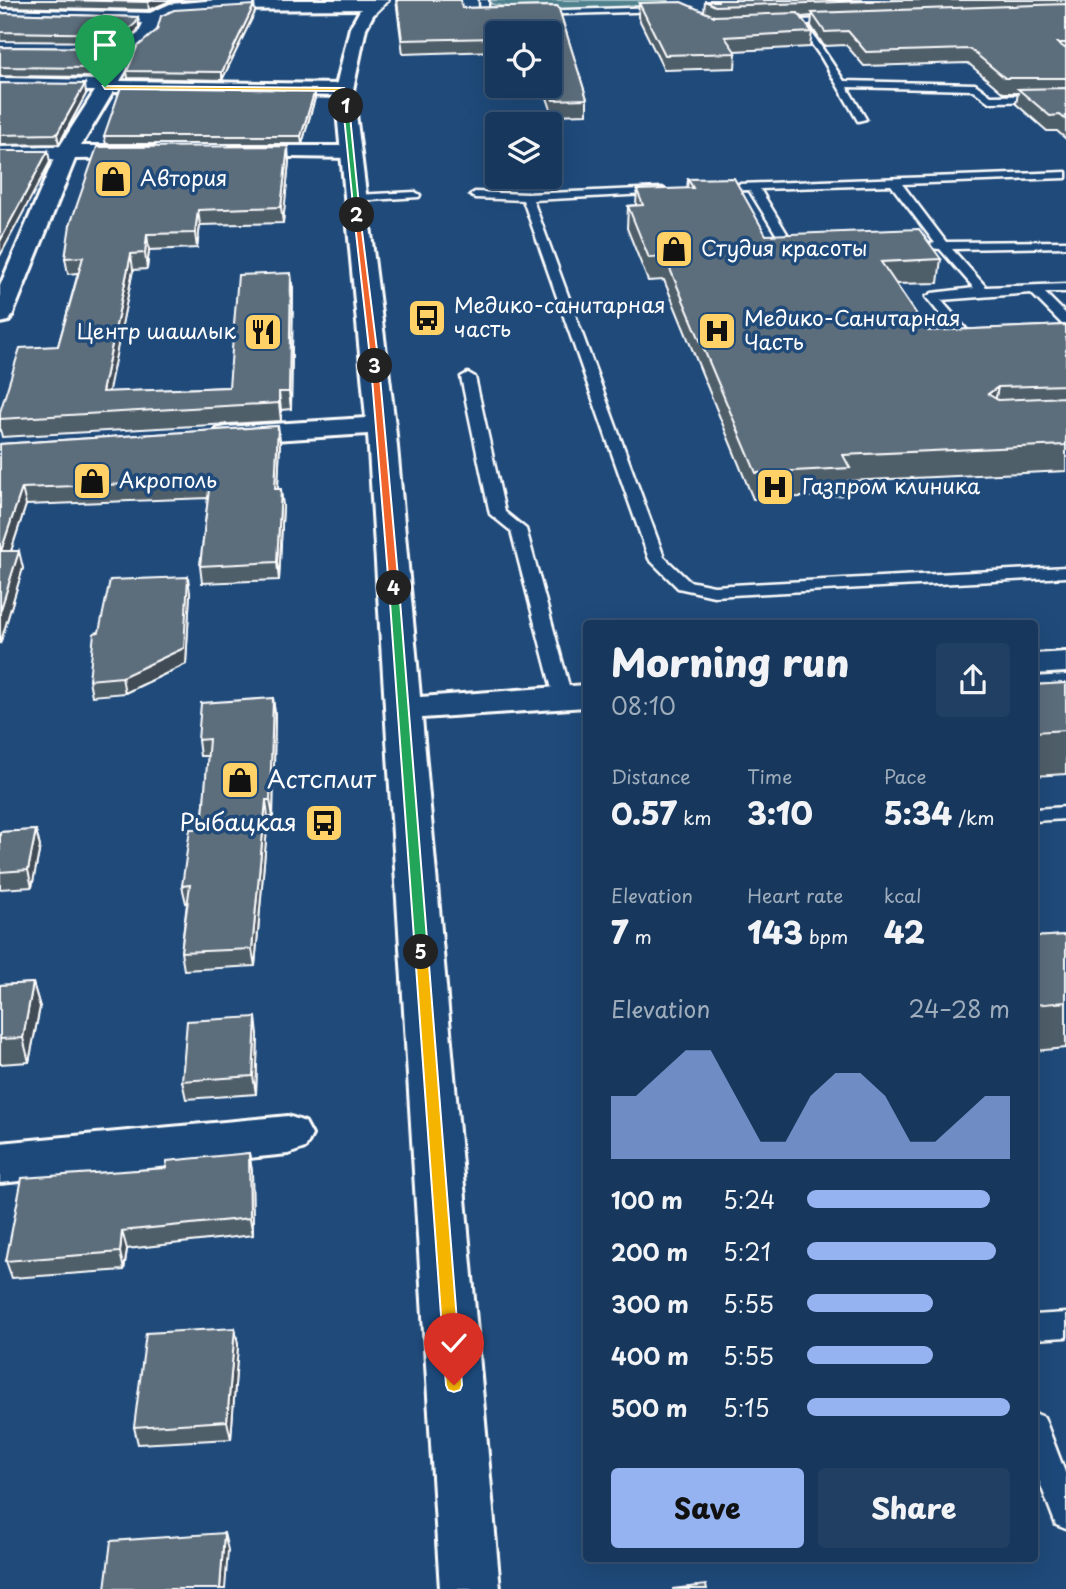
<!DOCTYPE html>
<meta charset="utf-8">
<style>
body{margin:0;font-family:"Playpen Sans",sans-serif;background:#203f62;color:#f1f3f6;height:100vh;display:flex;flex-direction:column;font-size:26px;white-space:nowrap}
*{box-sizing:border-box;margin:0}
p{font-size:23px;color:#9eacbb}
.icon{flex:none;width:38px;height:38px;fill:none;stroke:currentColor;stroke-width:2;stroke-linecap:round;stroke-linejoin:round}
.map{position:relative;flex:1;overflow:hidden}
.details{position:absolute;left:583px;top:620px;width:455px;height:942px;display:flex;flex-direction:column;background:#17385c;border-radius:7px;box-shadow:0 7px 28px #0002,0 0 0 2px #365272}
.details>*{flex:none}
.fabs{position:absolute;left:485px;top:21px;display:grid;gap:14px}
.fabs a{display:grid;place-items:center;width:77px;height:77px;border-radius:7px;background:#17385c;box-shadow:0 7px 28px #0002,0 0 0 2px #365272;font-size:35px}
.pin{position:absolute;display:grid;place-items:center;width:60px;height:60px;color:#fff;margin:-72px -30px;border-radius:50% 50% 50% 0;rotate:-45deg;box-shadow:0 0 7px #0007}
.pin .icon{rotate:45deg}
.km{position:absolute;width:35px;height:35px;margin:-18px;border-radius:50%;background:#222;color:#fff;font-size:19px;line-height:35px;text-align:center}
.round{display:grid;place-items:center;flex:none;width:74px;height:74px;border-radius:7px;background:#203f62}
.head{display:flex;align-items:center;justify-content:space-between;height:119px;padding:0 28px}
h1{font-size:38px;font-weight:800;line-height:52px}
.figures{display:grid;grid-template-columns:repeat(3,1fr);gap:10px;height:119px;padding:7px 28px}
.figures div{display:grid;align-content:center}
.figures b{font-size:30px;font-weight:800}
.figures small{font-size:19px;font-weight:400}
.figures p{font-size:19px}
.chart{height:196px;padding:14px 28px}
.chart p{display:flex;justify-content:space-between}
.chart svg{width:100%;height:126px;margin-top:7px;fill:#95b2f1;opacity:.7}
.action{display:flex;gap:14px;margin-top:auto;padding:14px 28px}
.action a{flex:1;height:80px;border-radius:7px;background:#95b2f1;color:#111;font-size:28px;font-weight:800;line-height:80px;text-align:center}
.action a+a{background:#203f62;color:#f1f3f6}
ul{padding:0 28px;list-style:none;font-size:23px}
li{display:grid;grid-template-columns:112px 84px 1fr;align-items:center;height:52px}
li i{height:18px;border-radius:9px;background:#95b2f1}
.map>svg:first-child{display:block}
.green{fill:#4f818d;stroke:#a7c0c6;stroke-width:2}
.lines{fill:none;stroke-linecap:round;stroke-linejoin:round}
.lane-casing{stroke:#fff;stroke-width:5}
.street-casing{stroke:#fff;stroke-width:6}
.secondary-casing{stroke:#fff;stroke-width:6}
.lane{fill:#1f4a7a;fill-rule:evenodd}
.street{fill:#1f4a7a;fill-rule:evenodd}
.secondary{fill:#1f4a7a;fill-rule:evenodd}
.wall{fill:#4f5e6b;stroke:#fff;stroke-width:2}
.shaded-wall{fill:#404c57;stroke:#fff;stroke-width:2}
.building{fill:#5c6d7c;stroke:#fff;stroke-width:2}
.split-1{fill:#f5b400;stroke:#fff;stroke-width:2}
.split-2{fill:#22a559;stroke:#fff;stroke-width:2}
.split-3{fill:#f0652b;stroke:#fff;stroke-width:2}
.split-4{fill:#f0652b;stroke:#fff;stroke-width:2}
.split-5{fill:#22a559;stroke:#fff;stroke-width:2}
.split-6{fill:#f5b400;stroke:#fff;stroke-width:2}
.labels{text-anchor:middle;stroke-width:7;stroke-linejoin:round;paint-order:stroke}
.far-poi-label{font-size:21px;fill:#fff;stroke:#1f4a7a;text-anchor:start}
.poi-label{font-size:24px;fill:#fff;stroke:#1f4a7a;text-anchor:start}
</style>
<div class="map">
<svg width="1066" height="1589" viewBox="0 0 1066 1589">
<rect width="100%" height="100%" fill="#1f4a7a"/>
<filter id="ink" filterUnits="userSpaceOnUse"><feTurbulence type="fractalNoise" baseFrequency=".0143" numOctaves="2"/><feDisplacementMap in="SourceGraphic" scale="14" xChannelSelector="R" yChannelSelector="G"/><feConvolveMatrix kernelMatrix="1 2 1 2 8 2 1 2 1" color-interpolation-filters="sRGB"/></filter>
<g filter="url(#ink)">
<path class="green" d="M 490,0 L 667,0 L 668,1 C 633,13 527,12 491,4 Z"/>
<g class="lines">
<defs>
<path id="lane" d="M 480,0 L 488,0 L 488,12 L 506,14 L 502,16 L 481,16 Z
M 662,7 L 665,11 L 535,15 L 531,13 L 535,11 Z
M 838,19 L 835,23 L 806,24 L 844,81 L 975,84 L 991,96 L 1066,95 L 1066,101 L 989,102 L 973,90 L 847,87 L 866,119 L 858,121 L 821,57 L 796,22 L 800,20 Z
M 1066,172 L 1066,178 L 902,184 L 946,242 L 1066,241 L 1066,247 L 952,249 L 986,287 L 1066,284 L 1066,292 L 1044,292 L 1066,314 L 1066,325 L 1062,324 L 1031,293 L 941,300 L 973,337 L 984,338 L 985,341 L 979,345 L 964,344 L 926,297 L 932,293 L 974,288 L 940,249 L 930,248 L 930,244 L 935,243 L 891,185 L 760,189 L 794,245 L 805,248 L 799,251 L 786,250 L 749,190 L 713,191 L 708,188 L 713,185 Z
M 662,188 L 667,191 L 666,193 L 533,200 L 664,557 L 689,581 L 714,586 L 1066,567 L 1066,577 L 714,596 L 678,588 L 649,559 L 523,200 L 475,198 L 470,195 L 475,192 L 527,194 Z
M 415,192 L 420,195 L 419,197 L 355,201 L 350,198 L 355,195 Z
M 468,373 L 475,377 L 505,512 L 526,529 L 572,697 L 569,701 L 563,702 L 554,697 L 511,531 L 490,514 L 461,377 Z
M 1066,807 L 1066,819 L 1034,821 L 1034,809 Z
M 1066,1313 L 1066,1337 L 1034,1339 L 1034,1315 Z
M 1034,1413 L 1044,1417 L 1066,1475 L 1066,1529 L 1056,1525 L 1034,1467 Z"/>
<path id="street" d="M 218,0 L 379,0 L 384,4 L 376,9 L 218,10 L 174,14 L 160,21 L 156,35 L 136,53 L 120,81 L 344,84 L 353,90 L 344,96 L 113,92 L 81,146 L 148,146 L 155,148 L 158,152 L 155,156 L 148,158 L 75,159 L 12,316 L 9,321 L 0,323 L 0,286 L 54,159 L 0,159 L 0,147 L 60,146 L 95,91 L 0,90 L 0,78 L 101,80 L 123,46 L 139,33 L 143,23 L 0,19 L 0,9 L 150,13 L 170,4 Z
M 237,146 L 350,146 L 357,148 L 360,152 L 357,156 L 350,158 L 230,156 L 227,152 L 230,148 Z
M 288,1116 L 305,1122 L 312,1135 L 305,1148 L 288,1154 L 0,1183 L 0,1143 Z"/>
<path id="secondary" d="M 371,0 L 388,0 L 373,15 L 366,28 L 353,90 L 395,425 L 420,697 L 586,685 L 586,707 L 422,718 L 500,1589 L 440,1589 L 368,434 L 226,443 L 216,441 L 212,435 L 216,429 L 226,427 L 366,418 L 335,90 L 350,28 L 360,10 Z
M 1066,652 L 1066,672 L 1034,674 L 1034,654 Z"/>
</defs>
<use href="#lane" class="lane-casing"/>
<use href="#street" class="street-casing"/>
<use href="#secondary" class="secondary-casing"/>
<use href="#lane" class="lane"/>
<use href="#street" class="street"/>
<use href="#secondary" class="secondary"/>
</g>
<path class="wall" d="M 0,0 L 202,0 L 170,1 L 149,10 L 0,7 Z
M 396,0 L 462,8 L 558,6 L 587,99 L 587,114 L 553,115 L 543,86 L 550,86 L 550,33 L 497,33 L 497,51 L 403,54 Z
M 710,0 L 1066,0 L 1066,139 L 1057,131 L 1047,131 L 1016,104 L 1018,93 L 1003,93 L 968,63 L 864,66 L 846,45 L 824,46 L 811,26 L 812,16 L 800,17 L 812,32 L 810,47 L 735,51 L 736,53 L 735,68 L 664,70 L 638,17 L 639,3 L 704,12 L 705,1 L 710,1 Z
M 254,5 L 255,12 L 222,80 L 128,78 L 127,71 Z
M 0,13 L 138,17 L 139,26 L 137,31 L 124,42 L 0,41 Z
M 0,47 L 104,48 L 105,57 L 95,77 L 0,76 Z
M 0,83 L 86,94 L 59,144 L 0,145 Z
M 315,90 L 315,98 L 302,144 L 106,144 L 104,136 Z
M 289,161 L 283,223 L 200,225 L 197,248 L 149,250 L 147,269 L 133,270 L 108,392 L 229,387 L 293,289 L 291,409 L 281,410 L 281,421 L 2,437 L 0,429 L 0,419 L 58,346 L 78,273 L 68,274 L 65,258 Z
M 688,179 L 766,235 L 941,259 L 938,283 L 896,284 L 928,331 L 1066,325 L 1066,471 L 848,481 L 847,495 L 753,499 L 664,280 L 648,281 L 627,228 L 628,206 L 636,205 L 637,190 L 687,189 Z
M 278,426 L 280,442 L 278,489 L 283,506 L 279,580 L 202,583 L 200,566 L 208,498 L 26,505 L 11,551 L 23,568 L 0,644 L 0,444 Z
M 190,593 L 186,664 L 125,693 L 92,696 L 89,680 L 99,632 Z
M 1066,683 L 1066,774 L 1034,776 L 1034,685 Z
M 273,698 L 275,714 L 273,817 L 268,817 L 255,966 L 184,970 L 181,952 L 187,903 L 186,903 L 182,886 L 202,829 L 208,756 L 200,756 L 198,740 Z
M 36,830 L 40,847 L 32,887 L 0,889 L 0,832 Z
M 1066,935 L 1066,1048 L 1034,1051 L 1034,937 Z
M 33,983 L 40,1007 L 29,1062 L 0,1064 L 0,985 Z
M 258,1034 L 256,1094 L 186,1099 L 182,1081 Z
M 249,1153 L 252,1171 L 253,1235 L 127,1249 L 124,1270 L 12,1278 L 6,1261 L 166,1168 Z
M 235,1328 L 238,1345 L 231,1439 L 138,1444 L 134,1427 Z"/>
<path class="shaded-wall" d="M 153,0 L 170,0 L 170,1 L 149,10 L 148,2 Z
M 254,5 L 255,12 L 222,80 L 222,72 Z
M 138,17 L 139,26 L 137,31 L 124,42 L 123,34 Z
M 104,48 L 105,57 L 95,77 L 93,68 Z
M 85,84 L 86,94 L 59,144 L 57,134 Z
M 315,90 L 315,98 L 302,144 L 301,136 Z
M 288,146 L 289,161 L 283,223 L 281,207 Z
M 48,151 L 50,162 L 0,256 L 0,241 Z
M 198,210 L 200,225 L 197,248 L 195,233 Z
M 147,234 L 149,250 L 147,269 L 145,253 Z
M 131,254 L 133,270 L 105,410 L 102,392 Z
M 291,273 L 293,289 L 291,409 L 289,392 Z
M 998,387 L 993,412 L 988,394 Z
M 279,392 L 281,410 L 281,421 L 279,403 Z
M 278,426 L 280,442 L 277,506 L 275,489 Z
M 22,488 L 26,505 L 5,569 L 1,551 Z
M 281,489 L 283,506 L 279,580 L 277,562 Z
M 19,551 L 23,568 L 0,644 L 0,612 Z
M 188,577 L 190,593 L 186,664 L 125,693 L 122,677 Z
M 273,698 L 275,714 L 273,817 L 270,800 Z
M 266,800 L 268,817 L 255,966 L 252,949 Z
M 36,830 L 40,847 L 32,887 L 28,870 Z
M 33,983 L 40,1007 L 29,1062 L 23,1038 Z
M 256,1017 L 258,1034 L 256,1094 L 253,1076 Z
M 249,1153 L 252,1171 L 253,1235 L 250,1218 Z
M 122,1231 L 127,1249 L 124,1270 L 120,1252 Z
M 235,1328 L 238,1345 L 231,1439 L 227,1421 Z
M 224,1533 L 228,1550 L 225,1589 L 220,1589 Z"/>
<path class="building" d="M 59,0 L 153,0 L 148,2 Z
M 397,0 L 461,0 L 462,8 L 558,6 L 587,99 L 553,100 L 548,86 L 550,86 L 550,33 L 497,33 L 497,38 L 402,40 Z
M 718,0 L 901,0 L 715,6 L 705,1 L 718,1 Z
M 681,2 L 714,16 L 798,13 L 812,32 L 725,37 L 736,53 L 665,55 L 639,3 Z
M 1066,4 L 1066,43 L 1058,43 L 1066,49 L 1066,78 L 1005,78 L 970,49 L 866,52 L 848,31 L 825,32 L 812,13 Z
M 254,5 L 222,72 L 127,71 L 137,47 L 157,30 L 161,16 L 174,10 Z
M 0,13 L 138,17 L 136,23 L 123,34 L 0,32 Z
M 0,47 L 104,48 L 93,68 L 0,67 Z
M 0,83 L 85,84 L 57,134 L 0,135 Z
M 121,87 L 315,90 L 301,136 L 104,136 Z
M 1066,88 L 1066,120 L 1060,115 L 1050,116 L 1018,89 Z
M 288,146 L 281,207 L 198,210 L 195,233 L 147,234 L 145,253 L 131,254 L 102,392 L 229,387 L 238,275 L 291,273 L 289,392 L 279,392 L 279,403 L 0,419 L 0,412 L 20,348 L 58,346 L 83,257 L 65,258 L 70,225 L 97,147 Z
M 0,151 L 48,151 L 0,241 Z
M 734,178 L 766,235 L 919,229 L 941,259 L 881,262 L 928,331 L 1066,325 L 1066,385 L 998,387 L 988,394 L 998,400 L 1066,397 L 1066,445 L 843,455 L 850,468 L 756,473 L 665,257 L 649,258 L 628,206 L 643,205 L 637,190 L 693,188 L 688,179 Z
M 278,426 L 275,489 L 281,489 L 277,562 L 200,566 L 210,481 L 22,488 L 1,551 L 19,551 L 0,612 L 0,444 Z
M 188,577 L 184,648 L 122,677 L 89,680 L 94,633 L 99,632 L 110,580 Z
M 1066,683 L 1066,730 L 1034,732 L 1034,685 Z
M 273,698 L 270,800 L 266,800 L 252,949 L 181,952 L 190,885 L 182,886 L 190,829 L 202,829 L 209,739 L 198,740 L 201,703 Z
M 36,830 L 28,870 L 0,872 L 0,832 Z
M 1066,935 L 1066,1002 L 1034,1005 L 1034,937 Z
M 33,983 L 23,1038 L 0,1039 L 0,985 Z
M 256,1017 L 253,1076 L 182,1081 L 187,1021 Z
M 249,1153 L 250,1218 L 122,1231 L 120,1252 L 6,1261 L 22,1178 L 166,1168 L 167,1161 Z
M 235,1328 L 227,1421 L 134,1427 L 146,1333 Z
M 224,1533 L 220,1589 L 105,1589 L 111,1541 Z
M 706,1585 L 707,1589 L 672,1589 Z"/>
</g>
<path class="split-1" d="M 103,86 L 344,88 L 347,90 L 349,106 L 343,106 L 342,91 L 105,89 Z"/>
<path class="split-2" d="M 346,105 L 349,106 L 360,215 L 357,217 L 354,215 L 343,106 Z"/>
<path class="split-3" d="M 357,213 L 360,215 L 379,366 L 375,368 L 371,366 L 354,215 Z"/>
<path class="split-4" d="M 375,363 L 379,366 L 399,588 L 394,591 L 389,588 L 371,366 Z"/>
<path class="split-5" d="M 394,586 L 399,588 L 428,952 L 421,956 L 415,952 L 389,588 Z"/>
<path class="split-6" d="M 421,948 L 428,952 L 462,1385 L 460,1390 L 454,1392 L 448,1390 L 446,1385 L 415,952 Z"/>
<defs>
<symbol id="shop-square" viewBox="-11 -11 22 22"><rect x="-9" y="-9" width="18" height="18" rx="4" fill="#ffd166" stroke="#1f4a7a"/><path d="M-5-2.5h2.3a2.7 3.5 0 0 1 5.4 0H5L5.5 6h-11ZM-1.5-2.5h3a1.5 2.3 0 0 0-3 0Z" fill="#111"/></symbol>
<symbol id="bus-square" viewBox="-11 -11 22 22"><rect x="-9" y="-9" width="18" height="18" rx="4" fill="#ffd166" stroke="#1f4a7a"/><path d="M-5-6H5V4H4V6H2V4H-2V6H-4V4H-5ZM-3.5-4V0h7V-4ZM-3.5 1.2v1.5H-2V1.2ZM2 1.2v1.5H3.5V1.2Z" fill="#111"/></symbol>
<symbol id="hospital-square" viewBox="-11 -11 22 22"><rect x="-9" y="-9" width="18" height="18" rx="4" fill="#ffd166" stroke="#1f4a7a"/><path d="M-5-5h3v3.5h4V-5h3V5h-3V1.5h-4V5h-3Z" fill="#111"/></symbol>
<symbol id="restaurant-square" viewBox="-11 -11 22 22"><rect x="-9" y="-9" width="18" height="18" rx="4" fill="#ffd166" stroke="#1f4a7a"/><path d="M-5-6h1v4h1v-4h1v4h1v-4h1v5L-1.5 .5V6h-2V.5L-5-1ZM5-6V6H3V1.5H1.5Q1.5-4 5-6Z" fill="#111"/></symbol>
</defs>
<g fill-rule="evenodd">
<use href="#shop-square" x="91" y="157" width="44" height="44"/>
<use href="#shop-square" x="652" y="227" width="44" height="44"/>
<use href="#bus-square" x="405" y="296" width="44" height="44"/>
<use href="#hospital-square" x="695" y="309" width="44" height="44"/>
<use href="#restaurant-square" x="241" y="310" width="44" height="44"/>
<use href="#shop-square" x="70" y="459" width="44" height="44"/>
<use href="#hospital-square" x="753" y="465" width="44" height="44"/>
<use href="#shop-square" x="218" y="758" width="44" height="44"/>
<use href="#bus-square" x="302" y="801" width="44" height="44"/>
</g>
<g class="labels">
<g class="far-poi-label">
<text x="140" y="186">Автория</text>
<text x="701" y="256">Студия красоты</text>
<text x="454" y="313">Медико-санитарная<tspan x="454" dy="24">часть</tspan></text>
<text x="744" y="326">Медико-Санитарная<tspan x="744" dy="24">Часть</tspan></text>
<text x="236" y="339" text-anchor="end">Центр шашлык</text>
<text x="119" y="488">Акрополь</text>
<text x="802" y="494">Газпром клиника</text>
</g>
<g class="poi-label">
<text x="267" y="788">Астсплит</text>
<text x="297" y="831" text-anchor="end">Рыбацкая</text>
</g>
</g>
</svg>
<div class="fabs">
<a><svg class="icon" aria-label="locate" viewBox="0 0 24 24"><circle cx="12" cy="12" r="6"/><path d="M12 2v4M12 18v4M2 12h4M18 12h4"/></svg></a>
<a><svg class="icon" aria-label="layers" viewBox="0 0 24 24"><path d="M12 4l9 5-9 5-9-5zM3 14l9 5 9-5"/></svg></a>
</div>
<div class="pin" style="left:105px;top:87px;background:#1e9e55"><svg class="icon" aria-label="arrive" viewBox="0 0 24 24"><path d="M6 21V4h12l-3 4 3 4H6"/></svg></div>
<div class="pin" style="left:454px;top:1385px;background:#d93025"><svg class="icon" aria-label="check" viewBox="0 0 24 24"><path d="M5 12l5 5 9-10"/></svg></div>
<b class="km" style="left:346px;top:106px">1</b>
<b class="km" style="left:357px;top:215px">2</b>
<b class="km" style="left:375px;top:366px">3</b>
<b class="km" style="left:394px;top:588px">4</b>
<b class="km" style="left:421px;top:952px">5</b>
<section class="details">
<div class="head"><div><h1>Morning run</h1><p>08:10</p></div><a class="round"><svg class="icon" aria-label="share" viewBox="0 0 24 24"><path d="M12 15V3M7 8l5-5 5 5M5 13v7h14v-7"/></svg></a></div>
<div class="figures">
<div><p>Distance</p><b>0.57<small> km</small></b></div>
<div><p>Time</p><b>3:10</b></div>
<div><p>Pace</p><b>5:34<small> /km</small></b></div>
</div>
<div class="figures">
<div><p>Elevation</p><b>7<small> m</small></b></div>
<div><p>Heart rate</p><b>143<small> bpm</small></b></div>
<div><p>kcal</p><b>42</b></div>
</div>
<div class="chart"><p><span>Elevation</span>24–28 m</p>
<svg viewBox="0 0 160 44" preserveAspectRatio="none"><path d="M0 44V22L10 22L20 14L30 6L40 6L50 22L60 38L70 38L80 22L90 14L100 14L110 22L120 38L130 38L140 30L150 22L160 22V44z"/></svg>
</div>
<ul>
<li><b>100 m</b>5:24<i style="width:90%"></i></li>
<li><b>200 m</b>5:21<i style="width:93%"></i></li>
<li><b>300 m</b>5:55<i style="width:62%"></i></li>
<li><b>400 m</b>5:55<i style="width:62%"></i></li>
<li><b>500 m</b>5:15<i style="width:100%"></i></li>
</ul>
<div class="action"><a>Save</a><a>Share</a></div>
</section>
</div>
